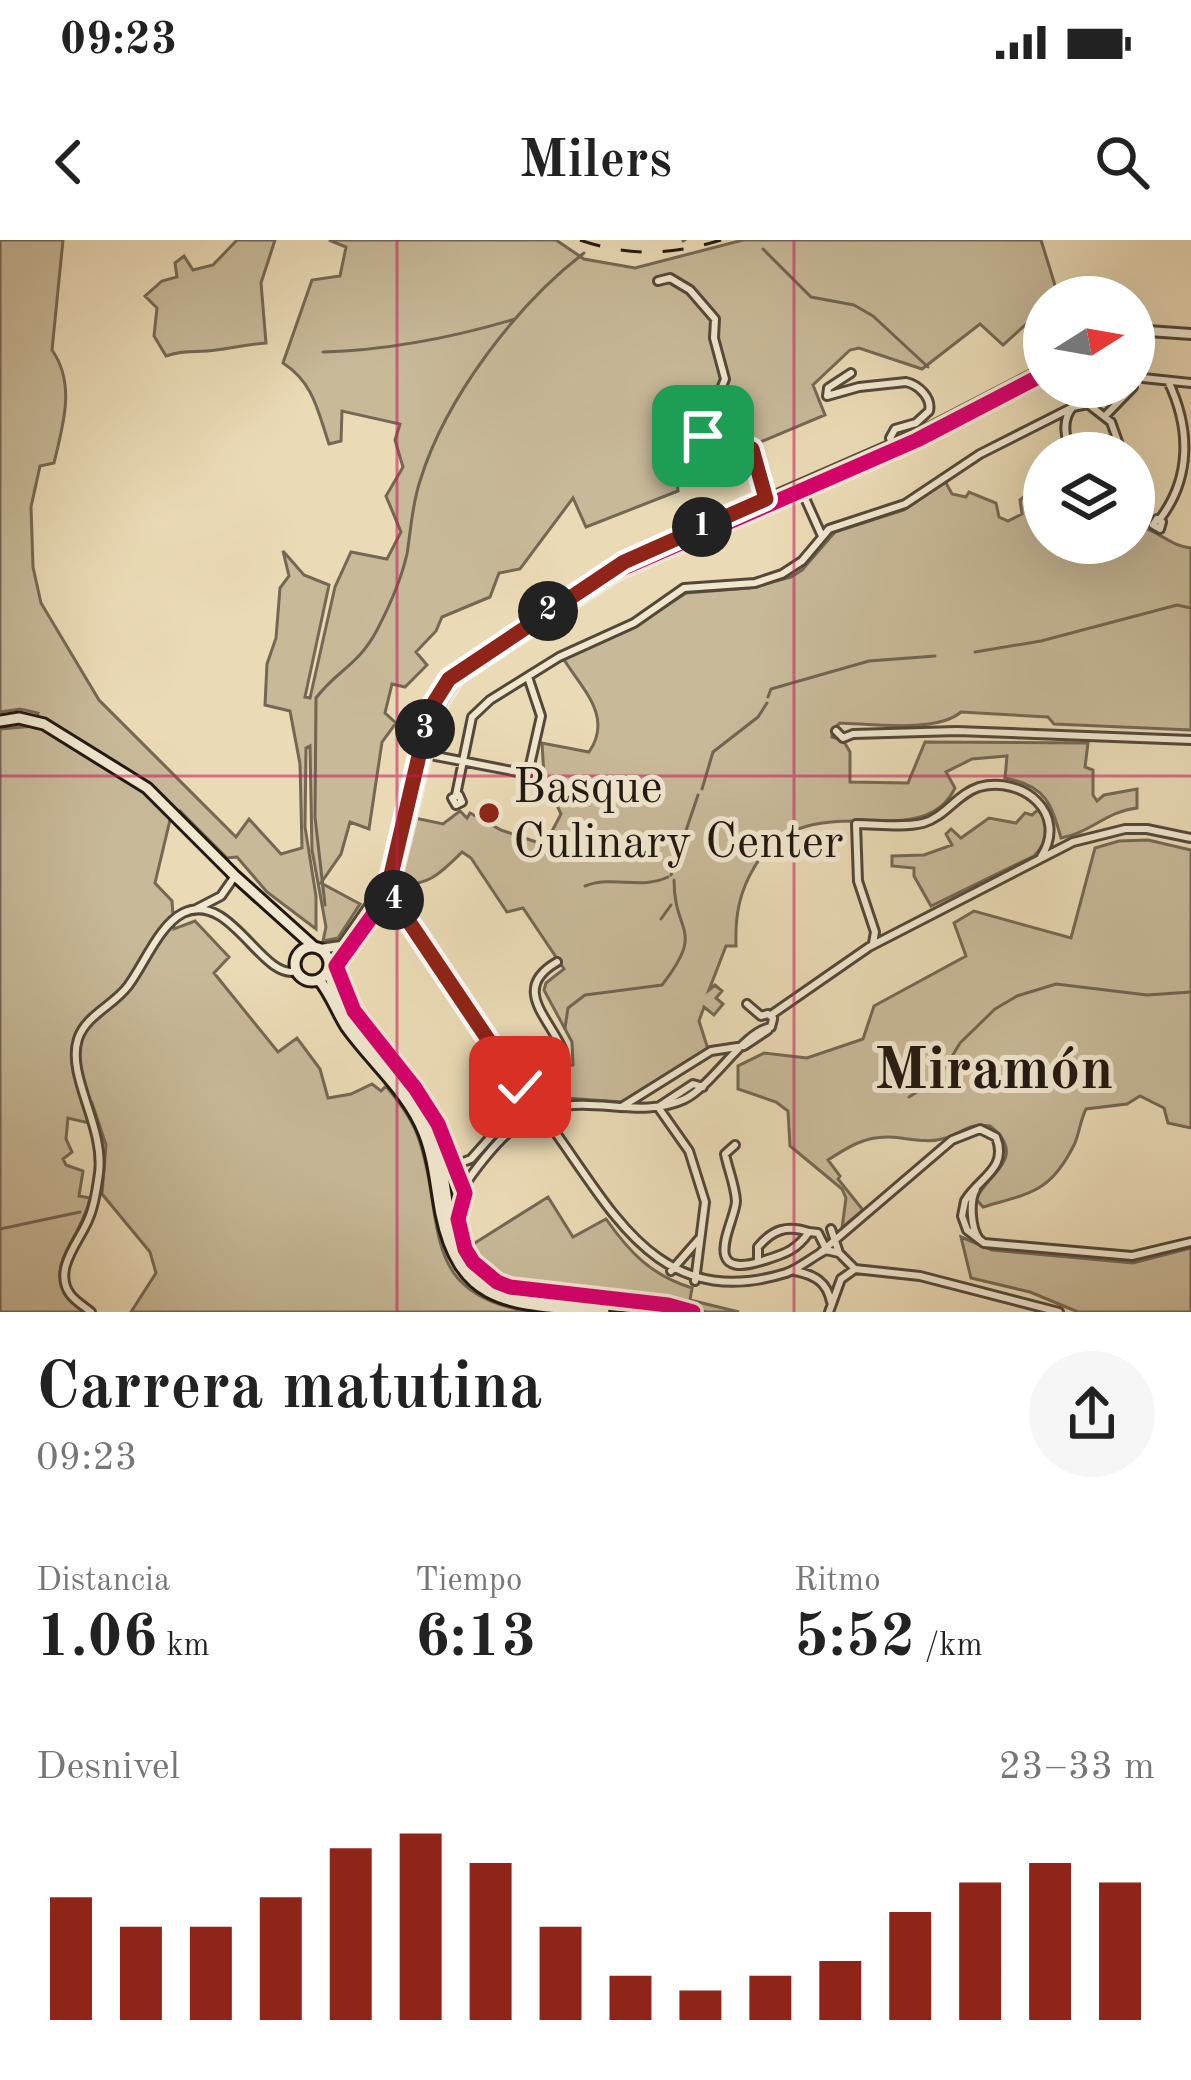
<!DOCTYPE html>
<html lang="es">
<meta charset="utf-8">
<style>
body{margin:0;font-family:"Old Standard TT",serif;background:#f6f6f6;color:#222;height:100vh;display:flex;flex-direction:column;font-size:45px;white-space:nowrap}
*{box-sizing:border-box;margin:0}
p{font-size:39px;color:#767676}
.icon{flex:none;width:66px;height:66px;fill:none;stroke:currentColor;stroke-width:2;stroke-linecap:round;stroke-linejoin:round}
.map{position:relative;height:1072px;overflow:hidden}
.sheet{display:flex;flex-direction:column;background:#fff;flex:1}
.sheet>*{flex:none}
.needle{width:78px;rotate:79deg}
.controls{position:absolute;left:1023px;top:36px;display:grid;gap:24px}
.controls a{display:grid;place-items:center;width:132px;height:132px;border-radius:50%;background:#fff;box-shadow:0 12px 48px #0002;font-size:60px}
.pin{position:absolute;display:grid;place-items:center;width:102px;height:102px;color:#fff;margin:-51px;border-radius:24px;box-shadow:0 6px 18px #0006}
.km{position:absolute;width:60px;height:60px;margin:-30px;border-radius:50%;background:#222;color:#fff;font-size:33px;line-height:60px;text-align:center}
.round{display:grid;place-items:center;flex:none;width:126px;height:126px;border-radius:63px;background:#f6f6f6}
.headline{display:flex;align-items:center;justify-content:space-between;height:204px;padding:0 36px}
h1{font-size:66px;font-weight:800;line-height:90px}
.figures{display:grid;grid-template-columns:repeat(3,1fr);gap:18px;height:204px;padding:12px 36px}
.figures div{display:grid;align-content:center}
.figures b{font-size:60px;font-weight:800}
.figures small{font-size:33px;font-weight:400}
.figures p{font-size:33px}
.chart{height:336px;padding:24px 36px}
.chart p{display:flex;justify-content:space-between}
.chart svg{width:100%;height:216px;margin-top:12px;stroke:#8f2418;stroke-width:6}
.status{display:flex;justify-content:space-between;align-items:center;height:84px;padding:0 60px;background:#fff;direction:ltr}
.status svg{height:33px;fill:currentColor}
header{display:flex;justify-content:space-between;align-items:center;height:156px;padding:0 36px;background:#fff;font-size:54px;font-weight:800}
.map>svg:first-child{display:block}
.green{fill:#c8b999;stroke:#746854;stroke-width:3}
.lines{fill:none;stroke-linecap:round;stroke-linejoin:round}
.stream{stroke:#716551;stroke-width:3}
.minor-casing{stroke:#534839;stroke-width:12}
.tertiary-casing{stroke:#534839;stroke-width:14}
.secondary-casing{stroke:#211810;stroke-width:15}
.minor{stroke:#f1e7cf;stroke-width:6}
.tertiary{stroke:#f1e7cf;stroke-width:8}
.secondary{stroke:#f1e7cf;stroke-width:9}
.rail{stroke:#211810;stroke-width:3;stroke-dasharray:21 21;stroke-linecap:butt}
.cycleway-casing{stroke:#f1e7cf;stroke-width:22}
.cycleway{stroke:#d6006c;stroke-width:15}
.route-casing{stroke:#fff;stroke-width:24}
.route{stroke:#8f2418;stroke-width:15}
.grid{fill:none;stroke:#c2185b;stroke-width:3;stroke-opacity:0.55}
.poi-dot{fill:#8f2418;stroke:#f1e7cf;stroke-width:4.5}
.labels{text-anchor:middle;stroke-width:10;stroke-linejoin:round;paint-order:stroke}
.poi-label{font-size:48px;fill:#211810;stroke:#f1e7cf;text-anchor:start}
.district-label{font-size:60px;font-weight:bold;fill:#211810;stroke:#f1e7cf}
</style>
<div class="status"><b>09:23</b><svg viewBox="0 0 49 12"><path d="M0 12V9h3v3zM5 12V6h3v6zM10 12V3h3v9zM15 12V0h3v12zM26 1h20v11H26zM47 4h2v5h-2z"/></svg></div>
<header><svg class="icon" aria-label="back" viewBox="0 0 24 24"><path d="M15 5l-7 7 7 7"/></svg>Milers<svg class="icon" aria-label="search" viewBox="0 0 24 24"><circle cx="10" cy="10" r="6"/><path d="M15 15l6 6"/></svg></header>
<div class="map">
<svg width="1191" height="1072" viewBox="0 0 1191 1072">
<rect width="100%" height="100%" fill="#eadab5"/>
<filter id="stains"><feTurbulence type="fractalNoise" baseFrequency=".00167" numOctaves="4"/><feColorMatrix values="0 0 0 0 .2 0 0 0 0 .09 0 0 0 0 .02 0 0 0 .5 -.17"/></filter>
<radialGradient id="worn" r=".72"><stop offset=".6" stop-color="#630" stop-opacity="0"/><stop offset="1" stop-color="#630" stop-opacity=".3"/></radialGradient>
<path class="green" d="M 0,0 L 63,0 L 52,110 C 76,144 63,185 54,223 L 40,226 L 31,267 L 33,327 L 41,363 L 99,460 L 236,597 L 249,579 L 281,614 L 302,608 L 300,524 L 290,471 L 265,465 L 267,424 L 276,398 L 280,348 L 289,336 L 283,311 L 304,335 L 329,345 L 305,457 L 310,458 L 335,347 L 351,312 L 387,319 L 401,292 L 386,256 L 403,227 L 395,200 L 400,184 L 342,171 L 341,201 L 329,204 C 318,172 314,143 283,123 L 312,40 L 340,36 L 346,7 L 329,0 L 556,0 L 584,19 L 635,28 L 743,0 L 1041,0 L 1058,55 L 1044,57 L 1044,68 L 1003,105 L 980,84 L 922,129 L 859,108 L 850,110 L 813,145 L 825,175 L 753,205 C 726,196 700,204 674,212 L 678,251 L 586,287 L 573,258 L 520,329 L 499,333 L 490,357 L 442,377 L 436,391 L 416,412 L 427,425 L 405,447 L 392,444 L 385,473 L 396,483 L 382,502 L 369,589 L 350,582 L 341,614 L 321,643 L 360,664 L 338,698 L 323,701 L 326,687 L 312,610 L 310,506 L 306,508 L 305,587 L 316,656 L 316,689 L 267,652 L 237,617 L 227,618 L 180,571 L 170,580 L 155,643 L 172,661 L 174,689 L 195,681 L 229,717 L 214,733 L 278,812 L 297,798 L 320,829 L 328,858 L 351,854 L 372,844 L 381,851 L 386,846 C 398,861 410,876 417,894 C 448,979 414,1054 532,1072 L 131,1072 L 156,1033 L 150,1012 L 102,954 L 106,905 L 92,863 L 88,866 L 93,884 L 68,878 L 66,899 L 72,912 L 63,919 L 66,925 L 83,931 L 79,956 L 90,958 C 80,1006 31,1031 85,1072 L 0,1072 L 0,489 L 34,486 L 38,473 L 20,469 L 0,472 Z
M 237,0 L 275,0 L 261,43 L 266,103 C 248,104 233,108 216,110 C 197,113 184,109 166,116 L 154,96 L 157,68 L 145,56 L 162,41 L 177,37 L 175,23 L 184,16 L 193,30 L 213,25 Z
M 945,241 L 952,254 L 966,257 L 969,252 L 996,263 L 999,277 L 1008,281 L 1022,274 L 1020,260 L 1042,242 L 1044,303 L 1134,303 L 1134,286 C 1155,287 1171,307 1191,308 L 1191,490 L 1054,484 L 1048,477 L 961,472 C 937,493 872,484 840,483 L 832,490 L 832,497 L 843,500 L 850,512 L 850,542 L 908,543 L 925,502 L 1088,503 L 1085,527 L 1093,530 L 1093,555 L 1097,561 L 1104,555 L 1137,549 L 1137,568 C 1107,571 1090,593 1061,598 C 1051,563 1046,546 1005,538 L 1007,516 L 972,519 L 946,532 L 955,548 C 921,619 808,539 755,626 C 739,652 735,676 736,706 L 726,706 L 709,750 L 715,745 L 722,751 L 716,758 L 723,764 L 714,775 L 704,767 L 699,781 L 708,809 L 622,862 L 565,858 L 555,846 L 563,826 L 573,825 L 572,802 L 544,750 L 546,743 L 564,729 L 523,668 L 507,672 L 471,618 L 462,612 C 441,633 427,648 396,643 L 415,578 L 443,584 L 460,571 L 467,578 L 470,573 L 501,590 L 539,603 L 550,595 L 561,574 L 554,559 L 537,550 L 544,536 L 542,503 L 589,512 C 614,476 581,448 563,418 L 631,389 L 686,353 L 749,348 L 791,337 L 802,330 L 835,292 L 904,270 Z
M 1040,568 C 1050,586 1048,602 1034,616 L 931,666 L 914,636 L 914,628 L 892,626 L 892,616 L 924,615 L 952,605 L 946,594 L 951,589 L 961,598 L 989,578 L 1016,583 L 1025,573 L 1032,575 Z
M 1148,600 L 1191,610 L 1191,888 L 1168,883 L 1164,868 L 1140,856 L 1127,864 L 1086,869 C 1080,881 1079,895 1074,905 C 1050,953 1030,953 983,967 L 976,959 C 988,933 1029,917 990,886 C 969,882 963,893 946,898 C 926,904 908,898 890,897 C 865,896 848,907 828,920 L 840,936 L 838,939 L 863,970 L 842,988 L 846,958 L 842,949 L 790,906 L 788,871 L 776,862 L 738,849 L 738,826 L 764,813 L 807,818 L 863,799 L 874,766 L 966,716 L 954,683 L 974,671 L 1071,698 L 1095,608 L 1119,601 Z
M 548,957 L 573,997 L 606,979 C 630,1013 651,1035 692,1048 L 690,1060 L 739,1072 L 706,1072 L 666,1060 L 525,1043 C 499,1037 487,1027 470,1006 Z
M 961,997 L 992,1010 L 1133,1023 L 1191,1008 L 1191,1072 L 1078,1072 L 1030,1052 L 971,1038 Z"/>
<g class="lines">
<path class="stream" d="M 683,1 L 685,0
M 763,9 L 811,57 L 854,65 L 873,76 L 928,127
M 323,112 C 390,110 451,98 515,79
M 975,412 L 1041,401 L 1177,365 L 1191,368
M 768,457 L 771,449 L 869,421 L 935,416
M 702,549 L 713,512 L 758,477 L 767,463
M 671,635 L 698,555
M 585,646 C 613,635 641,650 668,637
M 325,665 L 315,577 L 316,458 C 337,430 358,426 377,390 C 389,367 401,340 407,314 C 411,289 412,265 420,241 C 445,159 516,65 584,13
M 661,679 L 671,665
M 565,788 L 568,768 L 585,755 L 662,745 C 706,688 674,695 674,640
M 909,857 L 939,838 L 960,803 L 995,769 L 1017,756 L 1056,744 L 1147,755 L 1191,752
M 0,989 L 80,972"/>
<defs>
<path id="minor" d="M 658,41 L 670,38 L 690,50 L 715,79 L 714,98 L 725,139 L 721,149 L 701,172 L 703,196 L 714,205 L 740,203 L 752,209 L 766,259
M 1134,128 L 1143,138 L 1191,143
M 851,133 L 828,148 L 827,156 L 859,147 L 906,142 C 919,145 932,158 929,171 L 916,183 L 895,189 L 890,198 L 892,204
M 1106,175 L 1133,147
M 1072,213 C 1065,199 1061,180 1073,167 L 1088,164 L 1111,182 L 1122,213
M 799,245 L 822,296
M 1157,279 L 1162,282 L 1160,289 L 1153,285 Z
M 1160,279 C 1191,238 1191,189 1168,141
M 836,491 L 843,498 L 853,494 L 957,491 L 1191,500
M 420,513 L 528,534 L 541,476 L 528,437
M 456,555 L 472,477 L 490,460 L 559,417 L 634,383 L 684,348 L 755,343 L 782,334 L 802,321 L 829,289 L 905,264 L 980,214 L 1073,167
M 459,555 L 462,562 L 456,565 L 452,558 Z
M 391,635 L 393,658 L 400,673 L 517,839 L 523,873 L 553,889
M 196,669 L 221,656 L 235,636
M 368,673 L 380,668 L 397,671
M 873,703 L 875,692 L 858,641 L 856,584 C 877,584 902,588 923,583 C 945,577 957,554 979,547 C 1023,535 1069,574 1041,617
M 747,764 L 761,776 L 768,774 L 773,778
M 771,775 L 869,707 L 1073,602 L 1125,589 L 1147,589 L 1191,598
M 520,841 L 544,848 L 553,858 L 565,864
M 551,855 L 552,835 L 563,811 C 550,778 510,749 557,722
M 623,866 L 711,811 L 744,806 L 768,790
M 553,868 C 597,857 642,879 685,859 C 714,844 744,791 771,787 L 773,779
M 549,875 L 553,889 C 614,974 660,1072 786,1033 C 800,1028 812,1017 826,1010 L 839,1013
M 735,905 L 725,914 C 728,929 735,945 736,961 C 736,980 697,1041 762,1021 C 784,1014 796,1011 809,992 L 818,993 L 825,1007
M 440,916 L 453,926 L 471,919 L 520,864
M 976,949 C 969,961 971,988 979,999
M 451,971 C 461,945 504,887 530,879
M 831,989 L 839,1013 L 855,1029
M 821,1012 L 952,900 L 980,889 L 996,897 C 1009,929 978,938 965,961 L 962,976 L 967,990 L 984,1003 L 1132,1016 L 1191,1002
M 758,1021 L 758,1007 C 773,989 787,985 809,992
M 671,1031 L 699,999
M 795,1031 C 815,1035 827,1042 831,1062
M 695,1041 L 705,962 L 689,911 L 658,867 L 693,844 L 703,847
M 91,1072 C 85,1067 75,1061 70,1054 C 52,1029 81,1000 89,978 C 95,964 97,947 99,933 C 105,886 66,836 78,799 C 86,775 113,766 128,746 C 144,725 159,685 183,673 C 231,650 262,742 297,731
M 829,1072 L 841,1039 L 855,1029 L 920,1036 L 1059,1072"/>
<path id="tertiary" d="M 1134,90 L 1191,94
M 320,709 L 341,706
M 330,724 L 391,635 L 430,469 L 457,431 L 624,322 L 924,191 L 1044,129"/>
<path id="secondary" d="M 0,481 L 19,478 L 44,484 L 147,548 L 234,635 L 314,707
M295 724a17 17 0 1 1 34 0a17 17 0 1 1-34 0Z
M 328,731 C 345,790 397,824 425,876 C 446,914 443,960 455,1001 C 476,1072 608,1060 670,1072
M 319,740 C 331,754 337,773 347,788 C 372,823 408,852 424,893 C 434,918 436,948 441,974 C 461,1072 519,1063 604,1072"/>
</defs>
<use href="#minor" class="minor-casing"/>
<use href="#tertiary" class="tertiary-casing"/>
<use href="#secondary" class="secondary-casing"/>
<use href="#minor" class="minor"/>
<use href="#tertiary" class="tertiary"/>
<use href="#secondary" class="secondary"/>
<path class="rail" d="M 580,0 C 629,17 672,15 721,0"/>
<defs>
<path id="cycleway" d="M 693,1072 L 668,1065 L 510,1047 L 497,1042 L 473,1022 L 465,1009 L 458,979 L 465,953 L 438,884 L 415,848 L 354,771 L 336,726 L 388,654 L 433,473 L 456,436 L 617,331 L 917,200 L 1044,134"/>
</defs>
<use href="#cycleway" class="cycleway-casing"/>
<use href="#cycleway" class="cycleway"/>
</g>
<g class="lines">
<defs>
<path id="route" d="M 520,847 L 393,658 L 391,635 L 430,469 L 449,439 L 624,322 L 766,259 L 752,209 L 740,203 L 710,204 L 703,196"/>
</defs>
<use href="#route" class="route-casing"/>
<use href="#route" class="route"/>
</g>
<path class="grid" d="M 397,0 L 397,1072M 794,0 L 794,1072M 0,536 L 1191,536"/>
<circle class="poi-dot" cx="489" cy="573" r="12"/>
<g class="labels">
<g class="poi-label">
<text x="513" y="562">Basque<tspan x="513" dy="55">Culinary Center</tspan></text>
</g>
<g class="district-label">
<text x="994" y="848">Miramón</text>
</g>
</g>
<rect width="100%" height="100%" filter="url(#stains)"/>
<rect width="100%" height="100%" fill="url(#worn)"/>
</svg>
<div class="controls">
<a><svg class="needle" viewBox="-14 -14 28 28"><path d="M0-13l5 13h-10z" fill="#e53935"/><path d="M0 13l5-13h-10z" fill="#767676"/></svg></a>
<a><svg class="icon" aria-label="layers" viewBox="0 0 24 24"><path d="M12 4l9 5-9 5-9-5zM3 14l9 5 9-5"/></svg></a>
</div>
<div class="pin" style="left:703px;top:196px;background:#1e9e55"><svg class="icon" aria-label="arrive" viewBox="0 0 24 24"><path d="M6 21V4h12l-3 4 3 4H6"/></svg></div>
<div class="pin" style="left:520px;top:847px;background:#d93025"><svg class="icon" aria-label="check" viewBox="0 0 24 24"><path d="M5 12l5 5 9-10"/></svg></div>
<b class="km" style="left:702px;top:287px">1</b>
<b class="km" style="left:548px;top:371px">2</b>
<b class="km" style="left:425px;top:489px">3</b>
<b class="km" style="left:394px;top:660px">4</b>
</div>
<section class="sheet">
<div class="headline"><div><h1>Carrera matutina</h1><p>09:23</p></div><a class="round"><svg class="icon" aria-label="share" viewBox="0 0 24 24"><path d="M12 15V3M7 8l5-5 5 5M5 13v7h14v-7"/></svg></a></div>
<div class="figures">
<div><p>Distancia</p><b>1.06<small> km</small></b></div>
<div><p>Tiempo</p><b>6:13</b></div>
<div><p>Ritmo</p><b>5:52<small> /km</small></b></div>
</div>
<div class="chart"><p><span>Desnivel</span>23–33 m</p>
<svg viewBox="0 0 160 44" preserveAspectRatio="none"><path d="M5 44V19M15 44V25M25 44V25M35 44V19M45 44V9M55 44V6M65 44V12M75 44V25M85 44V35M95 44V38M105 44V35M115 44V32M125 44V22M135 44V16M145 44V12M155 44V16"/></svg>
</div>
</section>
